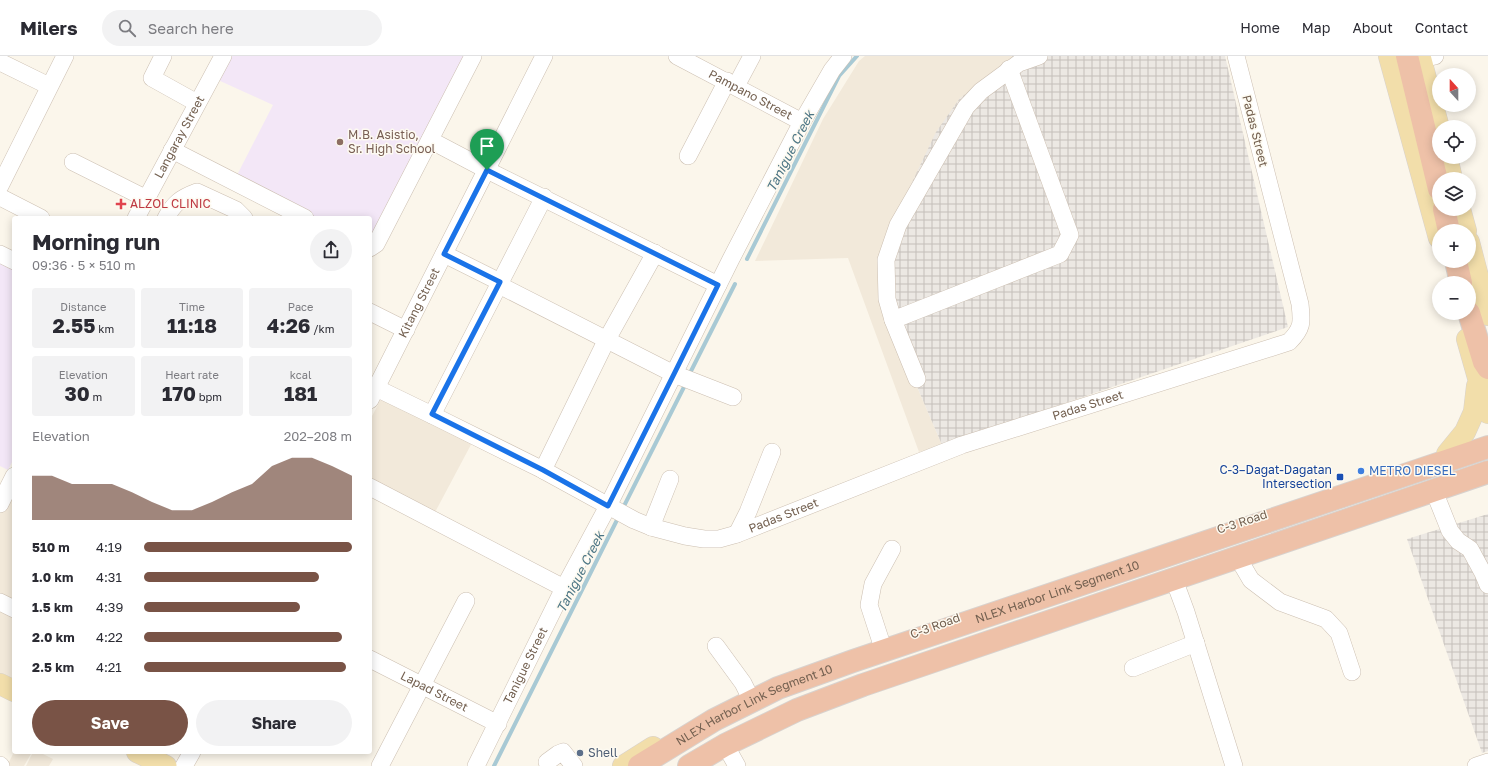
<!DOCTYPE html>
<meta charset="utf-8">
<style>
body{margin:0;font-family:"Golos Text",sans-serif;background:#f2f2f3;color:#2b2b33;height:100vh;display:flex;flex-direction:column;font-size:15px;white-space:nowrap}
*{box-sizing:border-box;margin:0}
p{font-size:13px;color:#7c7c81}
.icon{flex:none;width:22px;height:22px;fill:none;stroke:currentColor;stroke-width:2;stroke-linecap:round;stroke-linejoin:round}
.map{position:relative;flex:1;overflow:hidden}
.details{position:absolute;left:12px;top:160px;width:360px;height:538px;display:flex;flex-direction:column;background:#fff;border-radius:4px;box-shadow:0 2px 10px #0003}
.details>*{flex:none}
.needle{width:26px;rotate:339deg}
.fabs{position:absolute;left:1432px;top:12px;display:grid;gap:8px}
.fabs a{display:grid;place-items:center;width:44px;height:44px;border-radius:50%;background:#fff;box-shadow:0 2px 10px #0003;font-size:20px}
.pin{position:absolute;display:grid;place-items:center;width:34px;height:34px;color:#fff;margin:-41px -17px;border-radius:50% 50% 50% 0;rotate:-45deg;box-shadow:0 0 4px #0007}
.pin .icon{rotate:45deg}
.round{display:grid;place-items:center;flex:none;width:42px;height:42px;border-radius:21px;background:#f2f2f3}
.head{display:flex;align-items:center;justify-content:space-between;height:68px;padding:0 20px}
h1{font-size:22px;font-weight:700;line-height:30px}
.figures{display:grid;grid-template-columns:repeat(3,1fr);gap:6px;height:68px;padding:4px 20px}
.figures div{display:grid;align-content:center;border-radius:4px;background:#f2f2f3;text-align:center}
.figures b{font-size:20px;font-weight:700}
.figures small{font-size:11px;font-weight:400}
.figures p{font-size:11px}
.chart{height:112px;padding:8px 20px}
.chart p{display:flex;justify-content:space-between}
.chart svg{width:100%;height:72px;margin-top:4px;fill:#795346;opacity:.7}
.action{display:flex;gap:8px;margin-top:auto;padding:8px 20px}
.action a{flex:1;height:46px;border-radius:24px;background:#795346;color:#fff;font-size:16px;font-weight:700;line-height:46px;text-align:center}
.action a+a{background:#f2f2f3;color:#2b2b33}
ul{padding:0 20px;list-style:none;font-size:13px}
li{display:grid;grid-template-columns:64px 48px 1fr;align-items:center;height:30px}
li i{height:10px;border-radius:5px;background:#795346}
header{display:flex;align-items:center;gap:24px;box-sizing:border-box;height:56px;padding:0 20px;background:#fff;border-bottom:1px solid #e1e1e2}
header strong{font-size:19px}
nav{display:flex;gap:22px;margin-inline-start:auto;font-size:14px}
.search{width:280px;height:36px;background:#f2f2f3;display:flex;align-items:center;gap:10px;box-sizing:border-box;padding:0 14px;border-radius:22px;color:#7c7c81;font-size:15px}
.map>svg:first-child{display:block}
.residential{fill:#f2e9da}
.industrial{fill:url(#industrial-grid)}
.education{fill:#f3e7f7}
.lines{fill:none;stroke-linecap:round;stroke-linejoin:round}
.stream{stroke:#a8c9d4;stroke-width:4}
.minor-casing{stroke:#ccbfb1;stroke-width:18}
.major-casing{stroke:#d8d2ce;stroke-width:22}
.highway-casing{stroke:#d8d2ce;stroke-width:24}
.minor{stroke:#fff;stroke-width:17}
.major{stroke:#f2deaa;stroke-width:21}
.highway{stroke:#eec1a8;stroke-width:22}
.route-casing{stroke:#fff;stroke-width:8}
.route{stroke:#1a73e8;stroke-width:5}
.education-dot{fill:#8d6e63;stroke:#fdfaf1;stroke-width:1.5}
.health-dot{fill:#e0444e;stroke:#fdfaf1;stroke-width:1.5}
.shop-dot{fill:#3f7fe0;stroke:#fdfaf1;stroke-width:1.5}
.transit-dot{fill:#1a4fb4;stroke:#fdfaf1;stroke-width:1.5}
.service-dot{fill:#5c6f8a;stroke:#fdfaf1;stroke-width:1.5}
.labels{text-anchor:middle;stroke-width:3;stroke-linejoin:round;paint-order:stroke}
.street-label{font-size:12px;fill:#736050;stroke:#fdfaf1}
.education-label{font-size:12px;fill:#785e54;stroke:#fdfaf1;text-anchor:start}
.health-label{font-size:12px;fill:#be3a42;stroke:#fdfaf1;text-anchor:start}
.transit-label{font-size:12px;fill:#164399;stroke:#fdfaf1;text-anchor:end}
.shop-label{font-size:12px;fill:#366cbe;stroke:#fdfaf1;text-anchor:start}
.service-label{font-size:12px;fill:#4e5e75;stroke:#fdfaf1;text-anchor:start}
.water-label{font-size:13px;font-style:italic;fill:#4c7585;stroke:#fdfaf1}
</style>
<header>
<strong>Milers</strong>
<div class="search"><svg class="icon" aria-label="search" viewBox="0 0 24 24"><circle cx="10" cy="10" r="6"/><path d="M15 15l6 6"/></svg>Search here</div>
<nav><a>Home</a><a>Map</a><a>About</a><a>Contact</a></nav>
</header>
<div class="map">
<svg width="1488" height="710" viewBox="0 0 1488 710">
<defs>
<pattern id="industrial-grid" width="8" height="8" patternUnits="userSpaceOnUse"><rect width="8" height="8" fill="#ece8e3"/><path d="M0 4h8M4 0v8" fill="none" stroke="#c4bfba"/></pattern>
</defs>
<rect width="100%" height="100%" fill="#fbf6eb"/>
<path class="residential" d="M 865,0 L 1012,0 L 1013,3 L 885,256 L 942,389 L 919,396 L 848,202 L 755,205 L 823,63 L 859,5 Z
M 383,339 L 474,383 L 433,460 L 370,429 L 370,364 Z
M 14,428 L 14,550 L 0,542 L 0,452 Z
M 0,547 L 14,554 L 14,628 L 0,621 Z
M 14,696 L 32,696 L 24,710 L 7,710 Z
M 33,696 L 39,696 L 53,703 L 49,710 L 26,710 Z"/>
<path class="industrial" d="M 1012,0 L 1225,0 L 1288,271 L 942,389 L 885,256 L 894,164 L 936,76 L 960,42 L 1013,3 Z
M 1488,458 L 1488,695 L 1482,697 L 1407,483 Z"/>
<path class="education" d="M 231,0 L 469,0 L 370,190 L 370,162 L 313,162 L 235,123 L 273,49 L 218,24 Z
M 0,200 L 14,207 L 14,402 L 8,414 L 0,410 Z"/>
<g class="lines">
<path class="stream" d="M 747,203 L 839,20 L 857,0
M 689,319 L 735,228
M 622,454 L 684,331
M 494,710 L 619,460"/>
<defs>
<g id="minor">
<path d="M 163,0 L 152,22 L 197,47"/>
<path id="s1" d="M 677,0 L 802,66"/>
<path d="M 1421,3 L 1435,0"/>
<path d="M 0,6 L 49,30"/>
<path d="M 736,30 L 752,0"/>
<path d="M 430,84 L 487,114 L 718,229"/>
<path d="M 172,94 L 305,162"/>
<path d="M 688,100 L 727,25"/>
<path d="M 73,106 L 147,143"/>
<path d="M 0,130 L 65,0"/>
<path d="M 0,141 L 41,162"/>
<path id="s2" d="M 136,162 L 223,0"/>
<path d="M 166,162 C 174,147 181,142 197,136 L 236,154 L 244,162"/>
<path d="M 370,192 L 376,188 L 473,0"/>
<path d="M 0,198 L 14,205"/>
<path d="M 444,198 L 500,226"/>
<path d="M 499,229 L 674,318 L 733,341"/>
<path d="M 370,256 L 406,274"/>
<path d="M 893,264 L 1060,198 L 1070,179 L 1009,13"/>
<path d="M 917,323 L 893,264 L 887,243 L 886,204 L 898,169 L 966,51 L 981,35 L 1019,7 L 1039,0"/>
<path id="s3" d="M 370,329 L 432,359 L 543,414 L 634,464 L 651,471 L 685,480 L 704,483 L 719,483 L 737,478 L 962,389 L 1289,286 C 1303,272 1302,266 1300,248 L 1236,0"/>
<path id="s4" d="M 370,344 L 544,0"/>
<path d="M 432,359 L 544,141"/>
<path d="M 543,414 L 606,285 L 655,197"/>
<path d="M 370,431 L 564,532"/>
<path d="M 1436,440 L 1450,475 L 1458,485 L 1470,493 L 1483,517 L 1488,529"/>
<path d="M 0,448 L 14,420"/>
<path d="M 651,471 L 670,423"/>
<path d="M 737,478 L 748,456 L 772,396"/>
<path d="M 1241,507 L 1251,524 L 1280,546 L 1326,563 L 1339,577 L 1352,616"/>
<path d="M 1176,529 L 1186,556 L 1234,710"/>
<path d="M 0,546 L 14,553"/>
<path d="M 882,589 L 869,549 L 873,528 L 892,493"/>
<path d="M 716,590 L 743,627 L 749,639"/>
<path id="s5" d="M 370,603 L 498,668"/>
<path d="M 1133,612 L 1196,587"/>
<path d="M 728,694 L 737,710"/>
<path d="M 547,706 L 558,698 L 563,696 L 574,710"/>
<path d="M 0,709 L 1,710"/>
<path d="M 184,710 L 192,696"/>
<path d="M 380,710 L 466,545"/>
<path id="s6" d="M 476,710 L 564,532 L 608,450 L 731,203 L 802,66 L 832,14 L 843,0"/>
<path d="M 1476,710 L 1488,706"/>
</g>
<path id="major" d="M 1389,0 L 1439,182
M 1420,0 L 1439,72
M 1447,101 L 1452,123
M 1460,153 L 1466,175
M 1469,186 L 1488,259
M 1467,283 L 1488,357
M 1447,398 L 1465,376 L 1474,356 L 1477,330
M 0,628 L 14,635
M 137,696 L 166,710
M 623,710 L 653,691"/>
<g id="highway">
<path d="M 1407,0 L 1439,133"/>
<path d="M 1444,153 L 1449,175"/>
<path d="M 1456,205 L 1461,227"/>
<path d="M 1469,257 L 1484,306 L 1488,312"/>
<path id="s7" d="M 639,710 L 714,664 L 778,632 L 853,605 L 1488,391"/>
<path d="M 689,710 L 725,689 L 797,654 L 863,629 L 1488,416"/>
</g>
</defs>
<use href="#minor" class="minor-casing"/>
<use href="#major" class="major-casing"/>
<use href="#highway" class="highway-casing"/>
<use href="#minor" class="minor"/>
<use href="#major" class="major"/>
<use href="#highway" class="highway"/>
</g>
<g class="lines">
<defs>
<path id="route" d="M 487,114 L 718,229 L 674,318 L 608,450 L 543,414 L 432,358 L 500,226 L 444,198 Z"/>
</defs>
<use href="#route" class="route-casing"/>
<use href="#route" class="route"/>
</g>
<circle class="education-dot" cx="340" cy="86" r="4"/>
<path class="health-dot" d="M119 142h4v4h4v4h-4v4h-4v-4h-4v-4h4z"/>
<circle class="shop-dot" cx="1361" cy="415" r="4"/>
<rect class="transit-dot" x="1336" y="417" width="8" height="8" rx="2"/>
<circle class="service-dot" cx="580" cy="697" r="4"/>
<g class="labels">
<g class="street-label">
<text dy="4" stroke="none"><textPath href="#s1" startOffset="83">Pampano Street</textPath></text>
<text transform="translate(1255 75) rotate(76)" y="4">Padas Street</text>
<text dy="4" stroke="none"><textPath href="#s2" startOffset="92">Langaray Street</textPath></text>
<text dy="4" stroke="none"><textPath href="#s4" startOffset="109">Kitang Street</textPath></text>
<text dy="4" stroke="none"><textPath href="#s3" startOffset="777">Padas Street</textPath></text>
<text dy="4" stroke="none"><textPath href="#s3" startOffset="453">Padas Street</textPath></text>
<text transform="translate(1242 466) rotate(-18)" y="4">C-3 Road</text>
<text dy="4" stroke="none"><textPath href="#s7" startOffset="455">NLEX Harbor Link Segment 10</textPath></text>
<text transform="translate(935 570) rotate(-20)" y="4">C-3 Road</text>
<text dy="4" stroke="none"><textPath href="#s6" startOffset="112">Tanigue Street</textPath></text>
<text dy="4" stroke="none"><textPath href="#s5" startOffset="72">Lapad Street</textPath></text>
<text dy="4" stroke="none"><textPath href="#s7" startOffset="131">NLEX Harbor Link Segment 10</textPath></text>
</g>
<g class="education-label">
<text x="348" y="83">M.B. Asistio,<tspan x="348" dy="14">Sr. High School</tspan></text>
</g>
<g class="health-label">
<text x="130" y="152">ALZOL CLINIC</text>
</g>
<g class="transit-label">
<text x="1332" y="418">C-3–Dagat-Dagatan<tspan x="1332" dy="14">Intersection</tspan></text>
</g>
<g class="shop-label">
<text x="1369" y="419">METRO DIESEL</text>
</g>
<g class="service-label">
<text x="588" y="701">Shell</text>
</g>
<g class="water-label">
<text transform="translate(790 95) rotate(-63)" y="5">Tanigue Creek</text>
<text transform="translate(580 516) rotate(-63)" y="5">Tanigue Creek</text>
</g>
</g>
</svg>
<div class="fabs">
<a><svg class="needle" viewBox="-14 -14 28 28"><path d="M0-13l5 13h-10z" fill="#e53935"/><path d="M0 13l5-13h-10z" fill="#7c7c81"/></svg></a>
<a><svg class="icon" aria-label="locate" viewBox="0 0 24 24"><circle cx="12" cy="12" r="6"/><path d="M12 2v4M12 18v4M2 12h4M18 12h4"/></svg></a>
<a><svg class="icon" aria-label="layers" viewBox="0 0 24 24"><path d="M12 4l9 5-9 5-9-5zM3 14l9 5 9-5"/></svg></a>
<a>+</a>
<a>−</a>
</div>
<div class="pin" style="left:487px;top:114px;background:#1e9e55"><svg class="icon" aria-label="arrive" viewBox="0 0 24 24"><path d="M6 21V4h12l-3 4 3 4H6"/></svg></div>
<section class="details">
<div class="head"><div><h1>Morning run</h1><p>09:36 · 5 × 510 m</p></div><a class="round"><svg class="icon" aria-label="share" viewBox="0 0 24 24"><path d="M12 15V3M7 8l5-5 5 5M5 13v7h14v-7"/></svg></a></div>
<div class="figures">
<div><p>Distance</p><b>2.55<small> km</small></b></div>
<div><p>Time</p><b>11:18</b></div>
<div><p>Pace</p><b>4:26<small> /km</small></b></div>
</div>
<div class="figures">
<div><p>Elevation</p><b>30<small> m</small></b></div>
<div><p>Heart rate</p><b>170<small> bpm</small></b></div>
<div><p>kcal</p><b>181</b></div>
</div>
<div class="chart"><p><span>Elevation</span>202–208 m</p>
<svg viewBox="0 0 160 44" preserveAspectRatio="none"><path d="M0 44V17L10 17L20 22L30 22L40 22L50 27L60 33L70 38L80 38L90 33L100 27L110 22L120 11L130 6L140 6L150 11L160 17V44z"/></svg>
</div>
<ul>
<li><b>510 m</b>4:19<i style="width:100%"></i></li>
<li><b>1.0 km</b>4:31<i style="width:84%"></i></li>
<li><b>1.5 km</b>4:39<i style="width:75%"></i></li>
<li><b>2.0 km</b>4:22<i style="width:95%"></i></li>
<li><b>2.5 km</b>4:21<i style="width:97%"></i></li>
</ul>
<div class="action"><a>Save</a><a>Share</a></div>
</section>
</div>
